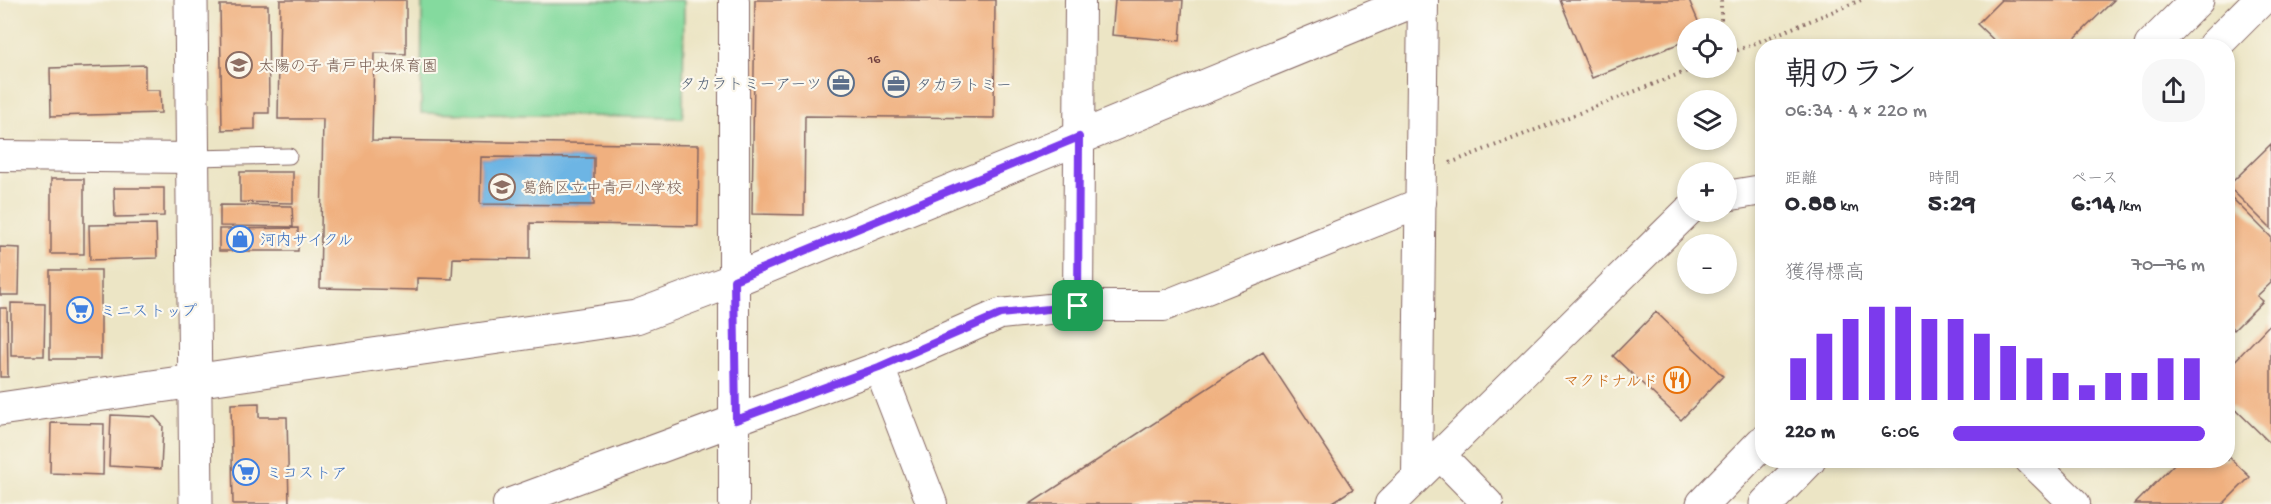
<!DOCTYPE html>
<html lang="ja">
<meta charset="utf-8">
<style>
body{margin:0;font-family:"Gochi Hand","Klee One",sans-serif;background:#f7f7f7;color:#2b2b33;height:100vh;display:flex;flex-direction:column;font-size:22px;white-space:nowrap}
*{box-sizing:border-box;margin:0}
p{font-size:20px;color:#7c7c81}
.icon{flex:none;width:33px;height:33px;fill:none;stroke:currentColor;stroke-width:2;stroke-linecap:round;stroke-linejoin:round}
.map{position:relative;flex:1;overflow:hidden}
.side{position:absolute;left:1755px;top:39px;width:480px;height:429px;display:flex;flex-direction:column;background:#fff;border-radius:24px;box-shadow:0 3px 9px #0003}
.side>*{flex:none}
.fabs{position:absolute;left:1677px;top:18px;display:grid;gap:12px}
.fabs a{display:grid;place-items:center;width:60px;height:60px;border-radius:50%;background:#fff;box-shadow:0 3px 9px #0003;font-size:30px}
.pin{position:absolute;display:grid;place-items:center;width:51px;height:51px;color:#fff;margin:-26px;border-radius:12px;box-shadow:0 3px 9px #0006}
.round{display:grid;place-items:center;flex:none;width:63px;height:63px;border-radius:24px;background:#f7f7f7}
.overview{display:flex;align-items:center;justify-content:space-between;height:102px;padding:0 30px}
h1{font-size:33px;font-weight:700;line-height:45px}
.stats{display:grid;grid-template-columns:repeat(3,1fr);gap:9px;height:102px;padding:6px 30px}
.stats div{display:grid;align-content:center}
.stats b{font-size:26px;font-weight:700}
.stats small{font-size:16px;font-weight:400}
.stats p{font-size:16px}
.chart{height:168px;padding:12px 30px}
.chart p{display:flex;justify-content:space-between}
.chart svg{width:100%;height:108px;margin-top:6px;stroke:#7c3aed;stroke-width:6}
ul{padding:0 30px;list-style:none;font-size:20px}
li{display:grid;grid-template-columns:96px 72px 1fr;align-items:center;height:45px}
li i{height:15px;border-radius:8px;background:#7c3aed}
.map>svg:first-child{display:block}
.green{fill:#84da9e;stroke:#677c64;stroke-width:1.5}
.water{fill:#6db5e4;stroke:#5c6a88;stroke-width:1.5}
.building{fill:#f0b07f;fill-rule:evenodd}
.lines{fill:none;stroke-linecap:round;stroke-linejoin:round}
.service-casing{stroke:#836461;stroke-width:17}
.minor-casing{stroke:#836461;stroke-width:32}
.tertiary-casing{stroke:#836461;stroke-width:35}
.trunk-casing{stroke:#836461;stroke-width:35}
.path{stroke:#836461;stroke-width:4;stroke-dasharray:1.5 4.5;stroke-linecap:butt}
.service{stroke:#fff;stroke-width:15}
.minor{stroke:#fff;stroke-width:30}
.tertiary{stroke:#fff;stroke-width:33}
.trunk{stroke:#fff;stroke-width:33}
.route-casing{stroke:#fff;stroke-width:12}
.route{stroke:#7c3aed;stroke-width:8}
.labels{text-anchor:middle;stroke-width:4.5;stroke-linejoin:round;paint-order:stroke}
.number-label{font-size:14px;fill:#744340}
.education-label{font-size:16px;fill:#785e54;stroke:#fbf7ec;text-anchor:start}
.service-label{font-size:16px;fill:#4e5e75;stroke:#fbf7ec;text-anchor:end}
.shop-label{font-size:16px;fill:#366cbe;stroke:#fbf7ec;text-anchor:start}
.food-label{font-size:16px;fill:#c56008;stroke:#fbf7ec;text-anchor:end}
</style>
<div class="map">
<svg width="2271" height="504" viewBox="0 0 2271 504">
<rect width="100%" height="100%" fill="#fbf7ec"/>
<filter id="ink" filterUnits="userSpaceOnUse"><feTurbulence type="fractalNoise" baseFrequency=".0167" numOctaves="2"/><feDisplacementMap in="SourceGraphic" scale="12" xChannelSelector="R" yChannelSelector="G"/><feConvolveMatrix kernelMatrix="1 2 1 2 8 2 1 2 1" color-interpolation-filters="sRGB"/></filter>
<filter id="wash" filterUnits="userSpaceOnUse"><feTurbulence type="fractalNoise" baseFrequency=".008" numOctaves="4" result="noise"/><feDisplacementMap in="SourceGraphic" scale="24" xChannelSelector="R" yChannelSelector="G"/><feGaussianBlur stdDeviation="1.35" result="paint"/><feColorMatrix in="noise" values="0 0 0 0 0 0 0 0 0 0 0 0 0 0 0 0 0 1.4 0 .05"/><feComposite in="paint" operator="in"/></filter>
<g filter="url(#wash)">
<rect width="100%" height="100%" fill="#ece5c5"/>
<path class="green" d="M 422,0 L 684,0 L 683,118 L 421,113 Z"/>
<path class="water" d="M 481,157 L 594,158 L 594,205 L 480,204 Z"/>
<g id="blocks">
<path class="building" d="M 280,0 L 406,0 L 406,54 L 374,53 L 372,140 L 699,145 L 698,226 L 530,223 L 530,259 L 453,258 L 452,279 L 417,278 L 417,290 L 320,288 L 323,119 L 278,119 ZM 481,157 L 594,158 L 594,205 L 480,204 Z
M 755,0 L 995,0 L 994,118 L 805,116 L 804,215 L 752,214 Z
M 1115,0 L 1183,0 L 1180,41 L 1112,35 Z
M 1560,0 L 1689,0 L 1701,28 L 1688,28 L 1688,40 L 1592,78 Z
M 2001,0 L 2114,0 L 2067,46 L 2000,46 L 1977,24 Z
M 220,5 L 268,5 L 269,113 L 255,113 L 255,129 L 222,130 Z
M 145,65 L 145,90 L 160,90 L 161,113 L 51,116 L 50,68 Z
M 2271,144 L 2271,229 L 2228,186 Z
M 240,172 L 293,172 L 293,203 L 240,202 Z
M 51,179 L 84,179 L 84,254 L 51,254 Z
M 114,188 L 164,188 L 164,216 L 115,217 Z
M 2228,194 L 2271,237 L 2271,283 L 2257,296 L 2263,301 L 2234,330 L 2228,324 Z
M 220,205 L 292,206 L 293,227 L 220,226 Z
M 156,224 L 157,258 L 90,260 L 89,225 Z
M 298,228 L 298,251 L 219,251 L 219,229 Z
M 0,247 L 20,248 L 19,295 L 0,295 Z
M 50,270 L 101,270 L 101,359 L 50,359 Z
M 11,303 L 45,304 L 44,356 L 11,356 Z
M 0,308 L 7,308 L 8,377 L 0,377 Z
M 1656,312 L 1723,376 L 1681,420 L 1613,356 Z
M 2271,323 L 2271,444 L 2228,402 L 2228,368 Z
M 1263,352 L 1353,489 L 1330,504 L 1030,504 Z
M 259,403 L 259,417 L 287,417 L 289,504 L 233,504 L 231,404 Z
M 111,415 L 155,417 L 163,426 L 161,469 L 109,466 Z
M 51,423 L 104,424 L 103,475 L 50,473 Z
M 2228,456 L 2250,477 L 2223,504 L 2135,504 L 2178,460 L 2228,460 Z"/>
</g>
</g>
<g filter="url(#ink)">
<use href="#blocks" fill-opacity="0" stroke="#836461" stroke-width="1.5"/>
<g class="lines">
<defs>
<path id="service" d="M 193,158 L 289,156"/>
<path id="minor" d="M 0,156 L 193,158
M 1726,196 L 1762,190
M 1078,306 L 1080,0
M 879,367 L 932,504
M 1440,455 L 1488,504
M 2030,460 L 2075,504
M 1417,476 L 1423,0
M 508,504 L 879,367 L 1000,314 L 1078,306 L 1164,306 L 1421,203
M 734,504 L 734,0
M 1390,504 L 1688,211"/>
<path id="tertiary" d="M 191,0 L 196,504
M 0,409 L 636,317 L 734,280 L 1415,0"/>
<path id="trunk" d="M 2151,46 L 2197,0
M 2214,46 L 2260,0
M 1703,504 L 1762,443
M 1766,504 L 1809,460"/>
</defs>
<use href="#service" class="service-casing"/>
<use href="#minor" class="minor-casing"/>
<use href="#tertiary" class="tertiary-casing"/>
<use href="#trunk" class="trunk-casing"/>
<path class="path" d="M 1721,0 L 1721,28
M 1726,55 L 1861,0
M 1450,163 L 1695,68"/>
<use href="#service" class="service"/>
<use href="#minor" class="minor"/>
<use href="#tertiary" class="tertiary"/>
<use href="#trunk" class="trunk"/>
</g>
</g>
<g class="lines" filter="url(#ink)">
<defs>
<path id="route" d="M 1079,137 L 1078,306 L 1000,314 L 879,367 L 736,420 L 734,280 Z"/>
</defs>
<use href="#route" class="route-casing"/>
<use href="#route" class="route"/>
</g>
<defs>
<symbol id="school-ring" viewBox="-11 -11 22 22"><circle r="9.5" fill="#fbf7ec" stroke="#8d6e63" stroke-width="1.5"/><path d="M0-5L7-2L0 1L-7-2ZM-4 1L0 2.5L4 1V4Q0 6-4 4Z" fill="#8d6e63"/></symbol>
<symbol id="office-ring" viewBox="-11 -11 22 22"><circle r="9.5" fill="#fbf7ec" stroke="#5c6f8a" stroke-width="1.5"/><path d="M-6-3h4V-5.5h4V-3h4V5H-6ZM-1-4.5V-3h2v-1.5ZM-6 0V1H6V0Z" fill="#5c6f8a"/></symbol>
<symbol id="shop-ring" viewBox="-11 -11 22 22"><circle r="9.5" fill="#fbf7ec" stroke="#3f7fe0" stroke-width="1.5"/><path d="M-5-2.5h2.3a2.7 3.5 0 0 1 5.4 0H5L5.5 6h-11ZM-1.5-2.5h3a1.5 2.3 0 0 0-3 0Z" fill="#3f7fe0"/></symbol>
<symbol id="supermarket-ring" viewBox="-11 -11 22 22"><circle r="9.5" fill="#fbf7ec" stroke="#3f7fe0" stroke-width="1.5"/><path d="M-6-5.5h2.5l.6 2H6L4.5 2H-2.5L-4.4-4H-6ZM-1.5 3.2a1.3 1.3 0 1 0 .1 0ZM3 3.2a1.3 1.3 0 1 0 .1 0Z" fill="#3f7fe0"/></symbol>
<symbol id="restaurant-ring" viewBox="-11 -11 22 22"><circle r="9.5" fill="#fbf7ec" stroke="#e8710a" stroke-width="1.5"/><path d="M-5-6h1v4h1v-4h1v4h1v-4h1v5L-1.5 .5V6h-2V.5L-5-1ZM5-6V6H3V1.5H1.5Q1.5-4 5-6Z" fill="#e8710a"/></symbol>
</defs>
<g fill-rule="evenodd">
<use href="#school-ring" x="224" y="50" width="30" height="30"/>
<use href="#office-ring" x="826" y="68" width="30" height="30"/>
<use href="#office-ring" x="881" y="69" width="30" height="30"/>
<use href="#school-ring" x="487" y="172" width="30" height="30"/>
<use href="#shop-ring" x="225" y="224" width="30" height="30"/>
<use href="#supermarket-ring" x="65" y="295" width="30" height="30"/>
<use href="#restaurant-ring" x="1662" y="365" width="30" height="30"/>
<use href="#supermarket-ring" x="231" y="457" width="30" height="30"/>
</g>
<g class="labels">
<g class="number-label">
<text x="874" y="63">16</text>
</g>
<g class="education-label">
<text x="258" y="71">太陽の子 青戸中央保育園</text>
<text x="522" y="193">葛飾区立中青戸小学校</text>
</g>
<g class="service-label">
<text x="822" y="89">タカラトミーアーツ</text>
<text x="916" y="90" text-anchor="start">タカラトミー</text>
</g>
<g class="shop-label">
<text x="260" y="245">河内サイクル</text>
<text x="100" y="316">ミニストップ</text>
<text x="266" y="478">ミコストア</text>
</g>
<g class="food-label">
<text x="1658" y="386">マクドナルド</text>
</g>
</g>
</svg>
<div class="fabs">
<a><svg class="icon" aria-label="locate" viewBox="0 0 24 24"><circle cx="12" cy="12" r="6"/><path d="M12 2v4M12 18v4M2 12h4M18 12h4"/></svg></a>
<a><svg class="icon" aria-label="layers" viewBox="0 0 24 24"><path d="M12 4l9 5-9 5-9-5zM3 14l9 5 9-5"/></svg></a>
<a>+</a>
<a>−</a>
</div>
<div class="pin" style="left:1078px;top:306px;background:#1e9e55"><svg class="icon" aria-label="arrive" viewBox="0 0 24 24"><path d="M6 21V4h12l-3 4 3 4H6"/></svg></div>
<section class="side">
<div class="overview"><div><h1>朝のラン</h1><p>06:34 · 4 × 220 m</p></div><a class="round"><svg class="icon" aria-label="share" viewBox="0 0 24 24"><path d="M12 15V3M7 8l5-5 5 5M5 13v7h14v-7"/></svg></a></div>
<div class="stats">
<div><p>距離</p><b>0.88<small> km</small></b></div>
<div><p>時間</p><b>5:29</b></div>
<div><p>ペース</p><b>6:14<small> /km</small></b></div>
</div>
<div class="chart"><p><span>獲得標高</span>70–76 m</p>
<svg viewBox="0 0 160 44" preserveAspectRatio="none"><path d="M5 44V27M15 44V17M25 44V11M35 44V6M45 44V6M55 44V11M65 44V11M75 44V17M85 44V22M95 44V27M105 44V33M115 44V38M125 44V33M135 44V33M145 44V27M155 44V27"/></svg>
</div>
<ul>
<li><b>220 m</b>6:06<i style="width:100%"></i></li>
</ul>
</section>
</div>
